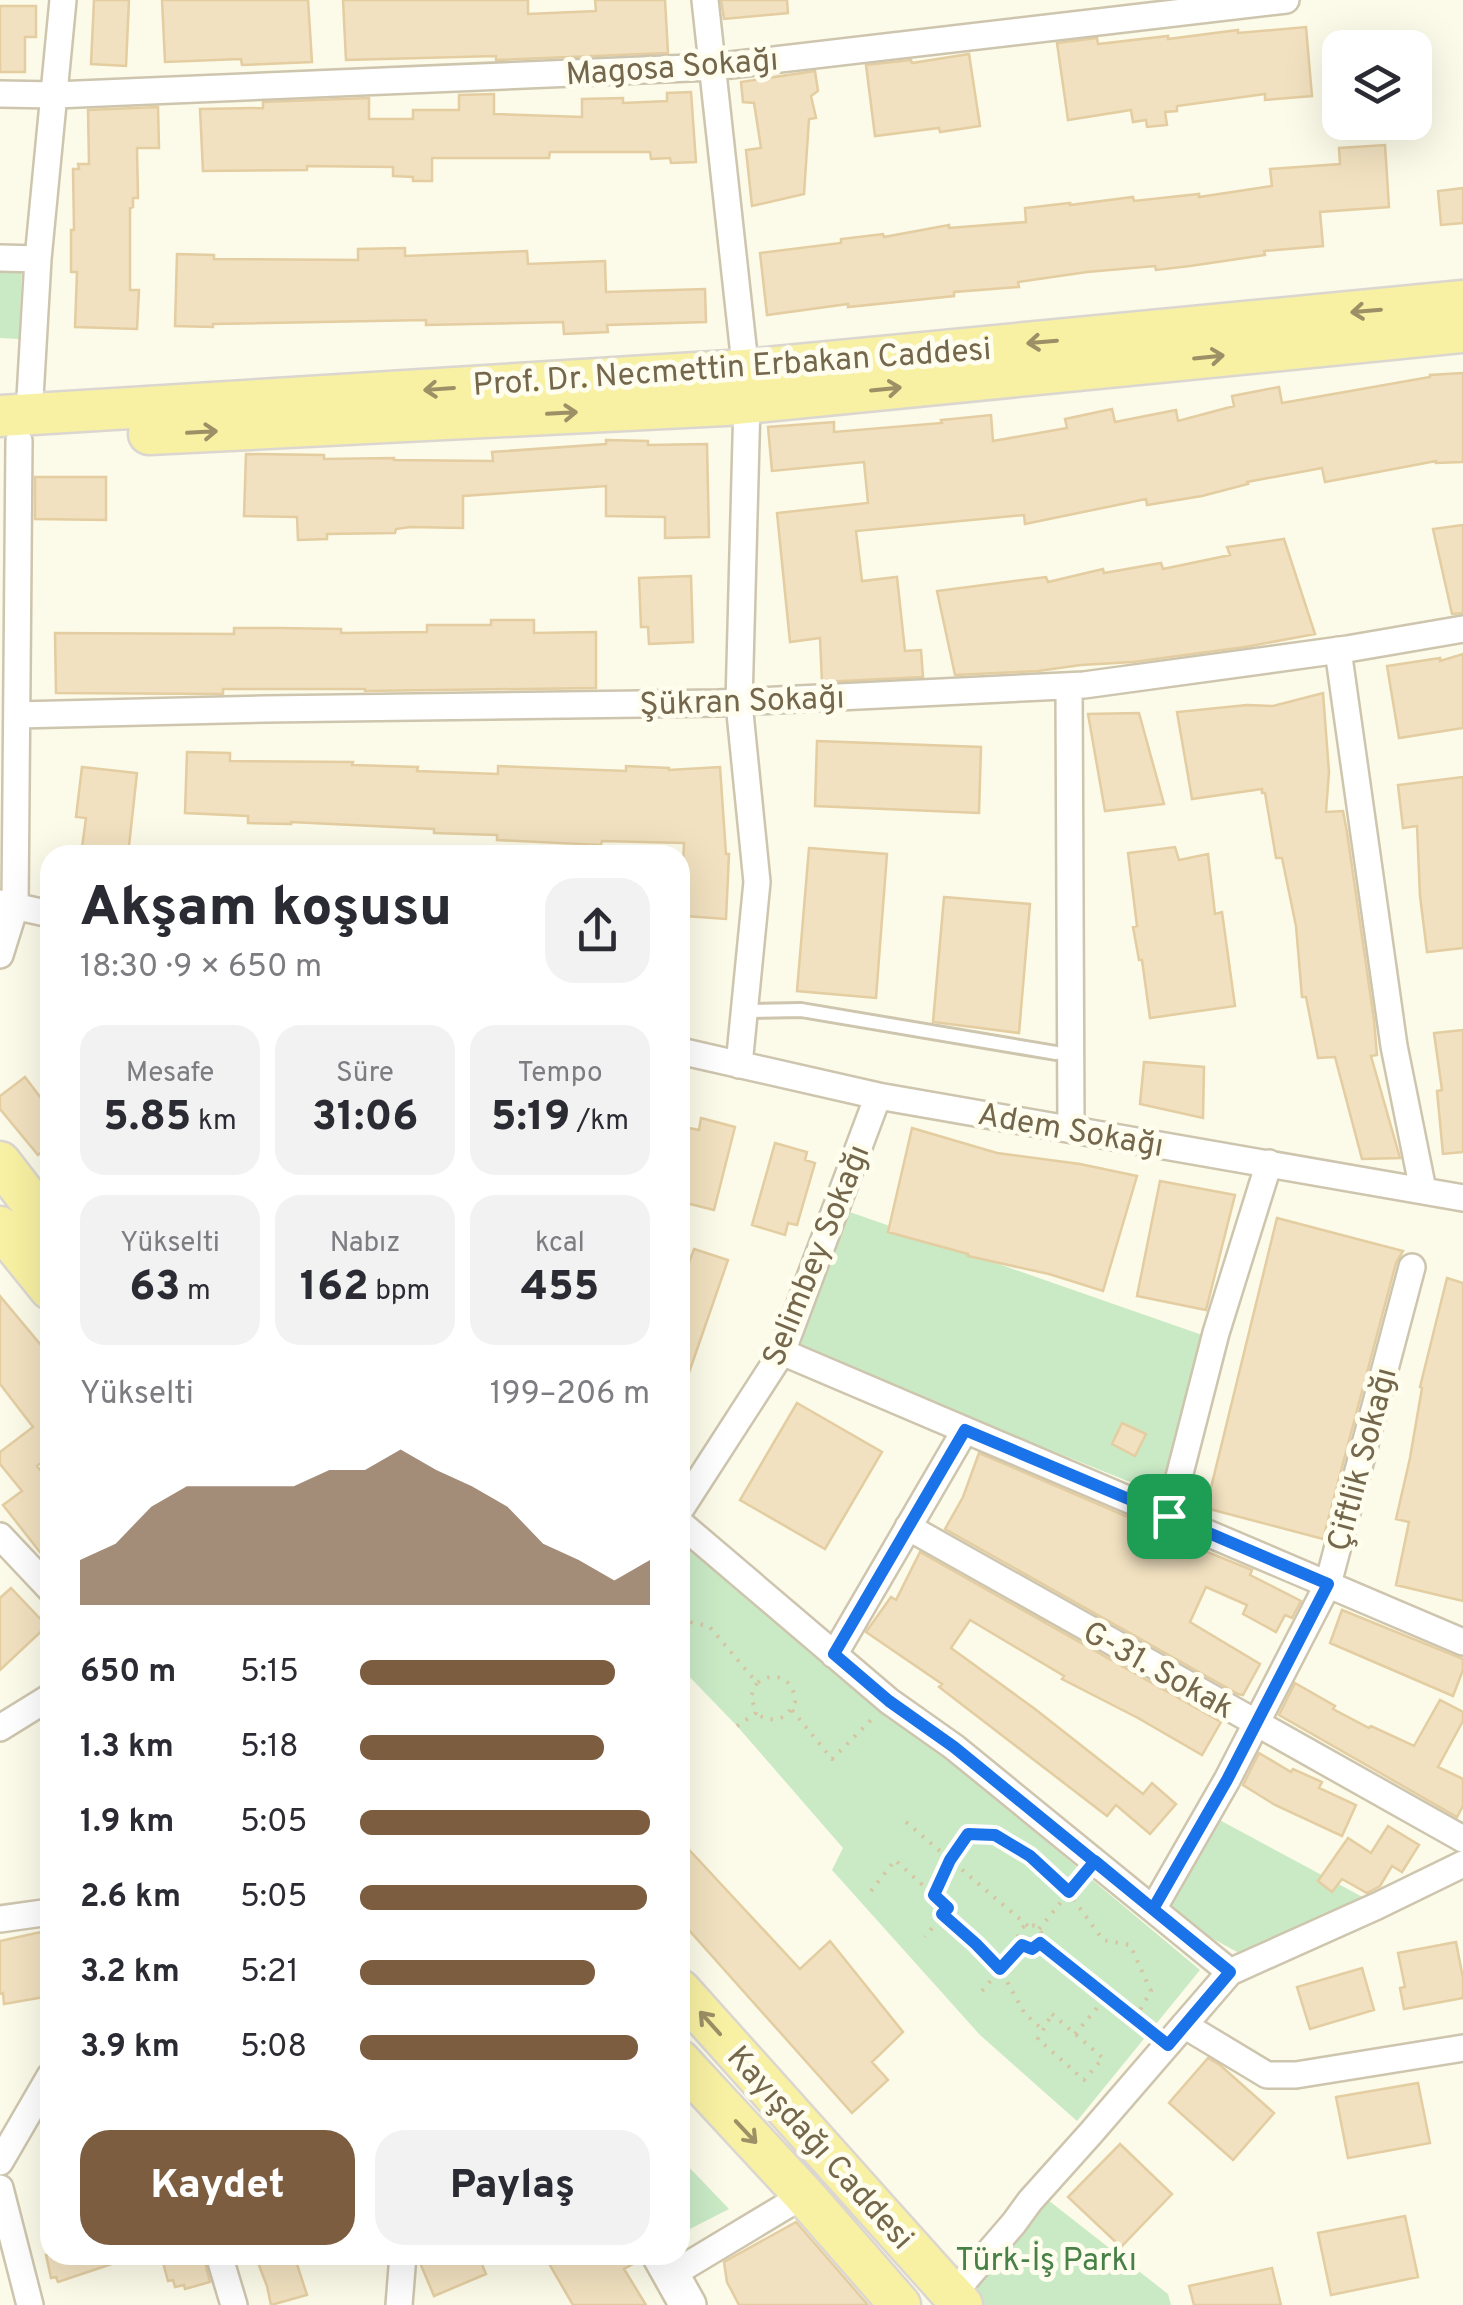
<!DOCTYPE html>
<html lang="tr">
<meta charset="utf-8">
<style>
body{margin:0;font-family:Overpass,sans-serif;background:#f2f2f3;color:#2b2b33;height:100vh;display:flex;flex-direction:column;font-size:38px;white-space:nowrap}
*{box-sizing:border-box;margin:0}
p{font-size:32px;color:#7c7c81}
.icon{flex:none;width:55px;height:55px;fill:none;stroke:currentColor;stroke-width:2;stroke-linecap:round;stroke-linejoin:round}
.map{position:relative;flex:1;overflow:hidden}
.side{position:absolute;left:40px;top:845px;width:650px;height:1420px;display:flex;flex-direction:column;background:#fff;border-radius:30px;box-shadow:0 10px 40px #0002}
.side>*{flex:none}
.tools{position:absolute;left:1322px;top:30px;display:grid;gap:20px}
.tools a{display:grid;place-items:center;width:110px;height:110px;border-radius:20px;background:#fff;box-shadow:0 10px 40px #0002;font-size:50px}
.pin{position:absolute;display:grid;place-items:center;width:85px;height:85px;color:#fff;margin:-42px;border-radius:20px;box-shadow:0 5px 15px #0006}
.round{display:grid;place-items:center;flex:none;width:105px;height:105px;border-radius:30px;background:#f2f2f3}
.overview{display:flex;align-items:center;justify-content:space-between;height:170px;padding:0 40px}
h1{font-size:55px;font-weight:800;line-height:75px}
.stats{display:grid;grid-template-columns:repeat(3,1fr);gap:15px;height:170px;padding:10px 40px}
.stats div{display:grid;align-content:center;border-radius:25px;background:#f2f2f3;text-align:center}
.stats b{font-size:42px;font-weight:800}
.stats small{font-size:28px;font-weight:400}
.stats p{font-size:28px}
.chart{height:280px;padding:20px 40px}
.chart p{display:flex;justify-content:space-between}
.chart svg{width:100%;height:180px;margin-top:10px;fill:#7d5d40;opacity:.7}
.action{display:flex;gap:20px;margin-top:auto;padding:20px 40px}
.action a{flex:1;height:115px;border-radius:30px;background:#7d5d40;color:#fff;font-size:40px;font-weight:800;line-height:115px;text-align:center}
.action a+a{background:#f2f2f3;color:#2b2b33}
ul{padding:0 40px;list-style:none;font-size:32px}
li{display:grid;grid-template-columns:160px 120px 1fr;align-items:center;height:75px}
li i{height:25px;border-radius:12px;background:#7d5d40}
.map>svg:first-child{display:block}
.green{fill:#caeac6}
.building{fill:#f1e1c0;stroke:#e3cda1;stroke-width:2.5}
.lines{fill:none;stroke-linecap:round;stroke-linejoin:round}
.lane-casing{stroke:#cec5ae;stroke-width:18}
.street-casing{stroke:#cec5ae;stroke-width:30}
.secondary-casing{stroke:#cec5a9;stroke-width:40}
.primary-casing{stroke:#dbd7d0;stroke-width:45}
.path{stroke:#d6c5a3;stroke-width:4;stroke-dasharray:2.5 8;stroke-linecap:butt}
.lane{stroke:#fff;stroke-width:12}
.street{stroke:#fff;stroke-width:25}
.secondary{stroke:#fff;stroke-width:35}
.primary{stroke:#f8f1a3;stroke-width:40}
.oneway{stroke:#9c9066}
.route-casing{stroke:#fff;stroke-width:20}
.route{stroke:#1a73e8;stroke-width:12}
.labels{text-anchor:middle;stroke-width:10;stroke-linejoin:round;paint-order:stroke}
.street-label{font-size:32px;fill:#75674c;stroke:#fefdee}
.park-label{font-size:32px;fill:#478147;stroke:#fefdee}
</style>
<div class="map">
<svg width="1463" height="2305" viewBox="0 0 1463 2305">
<rect width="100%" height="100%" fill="#fcfae8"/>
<path class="green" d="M 0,266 L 22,267 L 19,339 L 0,338 Z
M 844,1210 L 1208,1337 L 1160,1494 L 796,1348 Z
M 680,1535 L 1200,1970 L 1077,2121 L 980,2035 L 832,1870 L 843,1848 L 737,1726 L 680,1667 Z
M 1214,1817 L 1370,1901 L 1239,1953 L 1145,1902 Z
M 684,2162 L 729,2209 L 680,2234 L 680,2167 Z
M 1039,2193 L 1168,2294 L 1171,2305 L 985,2305 L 966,2285 Z"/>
<path class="building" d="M 94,0 L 129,0 L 126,66 L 91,64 Z
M 162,0 L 308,0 L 312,62 L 242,65 L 241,59 L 165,62 Z
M 343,0 L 528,0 L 528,14 L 596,11 L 595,0 L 665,0 L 668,53 L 496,60 L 496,56 L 346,60 Z
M 721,0 L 787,0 L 788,13 L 724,19 Z
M 0,6 L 36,6 L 36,37 L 25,37 L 25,72 L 0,72 Z
M 1306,27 L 1312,96 L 1265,100 L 1265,94 L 1177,106 L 1177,111 L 1165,112 L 1167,125 L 1147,127 L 1146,120 L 1133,122 L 1131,110 L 1068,120 L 1057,43 L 1097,38 L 1098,44 L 1168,36 L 1168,39 L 1238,30 L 1238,33 Z
M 969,54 L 980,126 L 940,132 L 939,128 L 875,136 L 866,65 L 911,60 L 912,63 Z
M 815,71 L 818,91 L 811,96 L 816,118 L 809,119 L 804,194 L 752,206 L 746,150 L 761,148 L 754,103 L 743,102 L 741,82 Z
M 691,92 L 696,162 L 671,163 L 670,158 L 651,159 L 650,152 L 550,152 L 549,158 L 432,158 L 432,181 L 413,181 L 413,177 L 393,176 L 393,167 L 307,166 L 307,170 L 203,171 L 200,109 L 263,108 L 263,102 L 369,98 L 369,119 L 413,119 L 413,110 L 459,110 L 459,95 L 494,94 L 494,114 L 582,117 L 582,99 L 623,98 L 623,103 L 667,101 L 667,93 Z
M 158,107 L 159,148 L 137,148 L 138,198 L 133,198 L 133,207 L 130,208 L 130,290 L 139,290 L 137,329 L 75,327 L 77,272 L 71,272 L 71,230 L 74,230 L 73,169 L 79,169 L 78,164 L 89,164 L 88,110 Z
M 1385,145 L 1389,207 L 1320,212 L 1323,246 L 1264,251 L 1265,255 L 1190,266 L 1156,270 L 1155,266 L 1087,272 L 1018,282 L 1019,287 L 954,292 L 954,296 L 848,307 L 848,304 L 767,315 L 760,253 L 841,243 L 841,239 L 883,234 L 884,237 L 949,225 L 949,228 L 1026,222 L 1025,208 L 1070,203 L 1070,205 L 1133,197 L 1134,201 L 1199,194 L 1199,197 L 1272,186 L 1270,169 L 1340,164 L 1339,148 Z
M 1463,188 L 1463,223 L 1441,225 L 1438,191 Z
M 405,248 L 405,256 L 527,251 L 528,264 L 605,261 L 606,292 L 705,289 L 706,322 L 607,325 L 608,332 L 564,334 L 563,322 L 426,325 L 426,320 L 213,324 L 213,327 L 175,326 L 177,254 L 214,255 L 214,259 L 358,260 L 358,249 Z
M 1463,373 L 1463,462 L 1436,463 L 1436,461 L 1325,482 L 1322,468 L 1247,482 L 1248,484 L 1202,496 L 1147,505 L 1146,499 L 1025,524 L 1024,515 L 856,531 L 862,581 L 897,577 L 905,651 L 921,650 L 923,677 L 822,682 L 820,638 L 790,642 L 777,513 L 868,503 L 864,462 L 772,471 L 768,427 L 834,422 L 834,432 L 942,423 L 941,420 L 991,415 L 993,441 L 1067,428 L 1065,419 L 1112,409 L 1115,422 L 1176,410 L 1178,421 L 1234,406 L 1232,396 L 1279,387 L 1282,403 L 1430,377 L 1430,375 Z
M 606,440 L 648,441 L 648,445 L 707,444 L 709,537 L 665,538 L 665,517 L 606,516 L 606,486 L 463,496 L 463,528 L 410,527 L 396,529 L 395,533 L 327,534 L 327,539 L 298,540 L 297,517 L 244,516 L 246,454 L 324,455 L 324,459 L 394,458 L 394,460 L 493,461 L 492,452 L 606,444 Z
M 35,477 L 106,477 L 106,520 L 35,519 Z
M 1463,525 L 1463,613 L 1452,614 L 1433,529 Z
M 1284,539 L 1315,634 L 1245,647 L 1133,662 L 1081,665 L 1038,671 L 955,675 L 937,591 L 1046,577 L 1048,582 L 1103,569 L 1104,573 L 1161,563 L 1163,569 L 1230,555 L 1227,547 Z
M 691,576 L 693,642 L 649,644 L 648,627 L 641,627 L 639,578 Z
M 491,620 L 534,620 L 534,633 L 596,632 L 596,688 L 365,691 L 365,689 L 223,689 L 223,694 L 56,693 L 55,633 L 234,634 L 234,628 L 278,628 L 341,629 L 341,633 L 427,632 L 427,625 L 491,625 Z
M 1463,654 L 1463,728 L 1399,738 L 1387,666 L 1440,658 L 1440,661 Z
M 1323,693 L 1329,772 L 1326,812 L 1343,811 L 1347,832 L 1374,1020 L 1377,1055 L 1371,1056 L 1400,1158 L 1362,1159 L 1335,1057 L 1318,1058 L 1306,997 L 1302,997 L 1296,926 L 1282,858 L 1276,858 L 1265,793 L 1262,793 L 1262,789 L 1192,799 L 1177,712 L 1247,705 L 1273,706 Z
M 1139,713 L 1164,804 L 1105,811 L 1088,714 Z
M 817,741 L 981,747 L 979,813 L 815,806 Z
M 187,752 L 230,753 L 230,761 L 353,762 L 352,765 L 418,767 L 417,771 L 498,774 L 498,766 L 626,771 L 626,766 L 669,768 L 669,770 L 720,767 L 726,854 L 729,854 L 726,919 L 685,916 L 681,907 L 684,843 L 602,841 L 601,845 L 497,840 L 497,835 L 434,833 L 434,829 L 291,822 L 291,824 L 248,823 L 248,816 L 185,813 Z
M 82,767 L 137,773 L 128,855 L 81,855 L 86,818 L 76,817 Z
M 1463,777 L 1463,948 L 1427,952 L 1420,896 L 1417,826 L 1403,828 L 1398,785 Z
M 1175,847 L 1179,860 L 1208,854 L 1215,914 L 1222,912 L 1235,1006 L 1150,1018 L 1142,960 L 1139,960 L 1133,927 L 1137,926 L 1128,853 Z
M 809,848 L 887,854 L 876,998 L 797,991 Z
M 944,897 L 1030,904 L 1019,1033 L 933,1022 Z
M 1463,1030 L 1463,1152 L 1443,1154 L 1437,1091 L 1442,1090 L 1434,1033 Z
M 1144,1062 L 1204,1067 L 1203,1118 L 1140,1104 Z
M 25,1077 L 50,1110 L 50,1145 L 38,1155 L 0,1109 L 0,1096 Z
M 701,1118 L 735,1127 L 714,1210 L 682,1202 L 684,1194 L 680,1193 L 680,1166 L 689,1128 L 699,1130 Z
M 912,1128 L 997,1153 L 1080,1164 L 1137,1176 L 1103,1291 L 1049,1274 L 968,1256 L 968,1254 L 888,1232 Z
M 775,1143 L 807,1152 L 805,1160 L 815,1163 L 797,1225 L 788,1223 L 785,1235 L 752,1225 Z
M 1160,1181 L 1235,1195 L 1206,1310 L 1137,1296 Z
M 1277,1218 L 1403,1251 L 1396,1263 L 1323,1539 L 1206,1508 Z
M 694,1249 L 728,1260 L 683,1390 L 680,1389 L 680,1287 Z
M 1447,1278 L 1463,1283 L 1463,1601 L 1396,1585 L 1409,1522 L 1396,1519 L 1410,1458 L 1422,1388 L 1420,1387 Z
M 0,1296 L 50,1356 L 50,1456 L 37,1466 L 50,1483 L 50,1565 L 3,1505 L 22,1491 L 0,1464 L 0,1452 L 33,1427 L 0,1384 Z
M 797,1403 L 882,1452 L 825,1549 L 740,1500 Z
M 1122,1423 L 1146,1434 L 1135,1456 L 1112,1444 Z
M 979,1453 L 1128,1517 L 1128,1520 L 1252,1570 L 1250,1575 L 1301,1601 L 1292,1618 L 1285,1615 L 1276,1632 L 1243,1614 L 1247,1605 L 1206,1587 L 1190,1622 L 1260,1664 L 1243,1695 L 1238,1694 L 945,1529 L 963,1497 Z
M 920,1552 L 1221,1722 L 1202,1755 L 1138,1718 L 1062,1679 L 1064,1676 L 970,1620 L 951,1648 L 1035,1709 L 1143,1794 L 1152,1783 L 1176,1804 L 1150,1834 L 1116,1805 L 1107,1816 L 939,1687 L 942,1684 L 866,1632 L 891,1597 L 896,1600 Z
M 11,1588 L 47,1626 L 0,1670 L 0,1598 Z
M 1342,1610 L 1463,1659 L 1463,1670 L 1453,1696 L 1330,1643 Z
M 1295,1683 L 1335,1706 L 1333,1709 L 1369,1728 L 1371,1726 L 1414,1746 L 1440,1700 L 1463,1712 L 1463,1721 L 1438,1767 L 1463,1779 L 1463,1806 L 1457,1817 L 1279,1715 Z
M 1259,1753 L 1291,1772 L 1293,1769 L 1322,1782 L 1319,1788 L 1356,1805 L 1342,1836 L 1275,1805 L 1243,1785 Z
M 1388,1826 L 1419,1845 L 1402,1872 L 1392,1866 L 1380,1886 L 1367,1893 L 1342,1879 L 1332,1892 L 1318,1881 L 1348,1838 L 1371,1853 Z
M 680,1840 L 800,1969 L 830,1941 L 903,2032 L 872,2062 L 888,2080 L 852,2113 L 680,1920 Z
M 41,1932 L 50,1973 L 50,1996 L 4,2004 L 3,1993 L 0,1994 L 0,1941 Z
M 1456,1942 L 1463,1978 L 1463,1998 L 1404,2009 L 1400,1988 L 1405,1987 L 1398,1953 Z
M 1362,1968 L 1374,2010 L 1310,2029 L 1297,1987 Z
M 1208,2058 L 1220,2065 L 1274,2113 L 1233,2160 L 1169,2103 Z
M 1418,2083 L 1430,2143 L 1348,2158 L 1336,2097 Z
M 1120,2144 L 1172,2194 L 1121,2247 L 1068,2197 Z
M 1405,2216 L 1418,2277 L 1331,2295 L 1318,2233 Z
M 796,2222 L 868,2305 L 739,2305 L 727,2282 L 724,2262 Z
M 46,2255 L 123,2255 L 124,2260 L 58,2282 L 56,2277 L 51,2278 Z
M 161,2255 L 203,2255 L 210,2282 L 185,2289 L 184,2285 L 175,2287 L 173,2280 L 168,2281 Z
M 255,2255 L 294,2255 L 307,2295 L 271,2305 L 267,2286 Z
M 438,2255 L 478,2255 L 486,2274 L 434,2296 L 420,2263 Z
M 544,2255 L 639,2255 L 640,2260 L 624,2269 L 646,2305 L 573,2305 Z
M 1272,2268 L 1281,2305 L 1194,2305 L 1189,2286 Z"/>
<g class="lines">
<defs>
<path id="lane" d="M 744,1011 L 801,1010 L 1056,1053"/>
<path id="street" d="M 705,0 L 744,355 L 747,402 L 739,703 L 757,882 L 739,1065
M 0,94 L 55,95 L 713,67 L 1286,0
M 0,258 L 38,259
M 29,415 L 38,259 L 63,0
M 1338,650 L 1394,1046 L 1423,1190
M 1069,686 L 1071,1129
M 17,715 L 265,709 L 718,703 L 1084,685 L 1347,649 L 1463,629
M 0,903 L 50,914
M 0,955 L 15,907 L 19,441
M 680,1051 L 878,1096 L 1463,1198
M 782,1352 L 1463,1642
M 680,1510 L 782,1352 L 878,1096
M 1169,1516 L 1216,1333 L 1269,1163
M 680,1523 L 889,1701 L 954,1747 L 1230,1972
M 908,1527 L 1463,1839
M 0,1536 L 50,1589
M 834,1655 L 965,1430
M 0,1728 L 50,1697
M 1153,1909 L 1227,1780 L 1328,1584 L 1412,1267
M 0,1919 L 50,1912
M 1184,2025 L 1267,2075 L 1296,2075 L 1463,2048
M 0,2162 L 50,2076
M 0,2188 L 30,2305
M 219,2255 L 234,2305
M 671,2275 L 804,2195
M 953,2294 L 1014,2223 L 1030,2201 L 1091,2133 L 1230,1972 L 1377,1906 L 1463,1864
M 399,2305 L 403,2255"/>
<path id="secondary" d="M 660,2255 L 688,2305"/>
<path id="primary" d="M 0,416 L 745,370 L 1463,301
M 149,434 L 725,405 L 1463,332
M 0,1162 L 50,1227
M 0,1227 L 50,1289
M 680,1990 L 962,2305
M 680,2061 L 804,2195 L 900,2305"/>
</defs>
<use href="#lane" class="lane-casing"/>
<use href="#street" class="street-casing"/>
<use href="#secondary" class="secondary-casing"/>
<use href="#primary" class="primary-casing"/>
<path class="path" d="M 680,1620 L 709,1626 L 757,1683 C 775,1669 795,1680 795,1702 L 787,1715 C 776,1721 766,1721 756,1713
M 792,1710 L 832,1759 L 872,1719
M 737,1726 L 756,1713 L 751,1696 L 757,1683
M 906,1822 L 1028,1926
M 871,1891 L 895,1860 L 948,1908 L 925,1937
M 933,1895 L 950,1859 L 969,1834 L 995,1835 L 1030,1856 L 1069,1893 L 1103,1940 L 1130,1945 L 1151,1991 L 1135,2019
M 942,1915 L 976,1943 L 1000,1969 L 1025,2014 L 1043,2030
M1018 1937a12 12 0 1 1 24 0a12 12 0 1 1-24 0Z
M 1039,1929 L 1080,1879
M 1041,1943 L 1150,2031
M 982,1991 L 1021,1945
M 1052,2014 L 1103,2058 L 1084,2080 L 1038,2039 Z
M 1075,2034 L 1107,1996"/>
<use href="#lane" class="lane"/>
<use href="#street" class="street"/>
<use href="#secondary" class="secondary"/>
<use href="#primary" class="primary"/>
</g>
<defs><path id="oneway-shaft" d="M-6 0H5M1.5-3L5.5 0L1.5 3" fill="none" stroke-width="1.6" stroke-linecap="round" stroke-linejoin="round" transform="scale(2.5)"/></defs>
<g class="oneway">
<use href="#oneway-shaft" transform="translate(1366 311) rotate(175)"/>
<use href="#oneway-shaft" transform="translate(1042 342) rotate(175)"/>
<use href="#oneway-shaft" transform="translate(1209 357) rotate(-6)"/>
<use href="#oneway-shaft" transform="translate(439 389) rotate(176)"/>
<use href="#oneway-shaft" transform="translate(886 389) rotate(-6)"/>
<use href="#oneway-shaft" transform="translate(562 413) rotate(-3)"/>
<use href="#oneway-shaft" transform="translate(202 432) rotate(-3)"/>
<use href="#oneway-shaft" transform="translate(710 2023) rotate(-132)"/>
<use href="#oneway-shaft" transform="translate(746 2132) rotate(47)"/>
</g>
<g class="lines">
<defs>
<path id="route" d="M 1169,1516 L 1328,1584 L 1227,1780 L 1153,1909 L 1095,1861 L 1069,1892 L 1030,1856 L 995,1835 L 968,1834 L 950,1860 L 934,1895 L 948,1908 L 942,1914 L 976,1944 L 1000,1969 L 1022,1945 L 1032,1949 L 1040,1943 L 1168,2045 L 1230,1972 L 954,1747 L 889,1701 L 834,1654 L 965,1430 L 1169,1516"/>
</defs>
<use href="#route" class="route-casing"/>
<use href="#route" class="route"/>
</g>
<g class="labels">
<g class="street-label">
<text transform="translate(672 66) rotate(-4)" y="11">Magosa Sokağı</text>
<text transform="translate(732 366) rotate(-4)" y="11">Prof. Dr. Necmettin Erbakan Caddesi</text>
<text transform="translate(742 700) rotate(-2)" y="11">Şükran Sokağı</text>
<text transform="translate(1071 1129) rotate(10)" y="11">Adem Sokağı</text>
<text transform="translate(815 1255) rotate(-68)" y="11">Selimbey Sokağı</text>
<text transform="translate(1361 1459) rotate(-75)" y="11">Çiftlik Sokağı</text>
<text transform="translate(1159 1669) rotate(29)" y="11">G-31. Sokak</text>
<text transform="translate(821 2147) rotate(48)" y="11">Kayışdağı Caddesi</text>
</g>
<g class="park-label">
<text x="1046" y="2270">Türk-İş Parkı</text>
</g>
</g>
</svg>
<div class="tools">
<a><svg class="icon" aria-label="layers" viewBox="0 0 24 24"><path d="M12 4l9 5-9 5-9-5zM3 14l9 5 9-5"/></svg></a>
</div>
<div class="pin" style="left:1169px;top:1516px;background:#1e9e55"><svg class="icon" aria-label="arrive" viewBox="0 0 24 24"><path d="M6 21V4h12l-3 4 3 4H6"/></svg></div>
<section class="side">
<div class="overview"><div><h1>Akşam koşusu</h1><p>18:30 · 9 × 650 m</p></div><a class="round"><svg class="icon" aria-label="share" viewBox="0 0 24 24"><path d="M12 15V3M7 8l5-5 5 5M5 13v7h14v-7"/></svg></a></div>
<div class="stats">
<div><p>Mesafe</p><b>5.85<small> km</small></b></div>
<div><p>Süre</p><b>31:06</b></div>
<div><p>Tempo</p><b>5:19<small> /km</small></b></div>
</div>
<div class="stats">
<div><p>Yükselti</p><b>63<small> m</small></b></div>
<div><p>Nabız</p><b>162<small> bpm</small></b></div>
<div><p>kcal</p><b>455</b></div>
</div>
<div class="chart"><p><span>Yükselti</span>199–206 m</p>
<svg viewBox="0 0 160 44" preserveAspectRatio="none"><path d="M0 44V33L10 29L20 20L30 15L40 15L50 15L60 15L70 11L80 11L90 6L100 11L110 15L120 20L130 29L140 33L150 38L160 33V44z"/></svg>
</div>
<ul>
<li><b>650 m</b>5:15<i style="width:88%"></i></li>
<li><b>1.3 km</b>5:18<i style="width:84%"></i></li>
<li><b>1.9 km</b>5:05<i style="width:100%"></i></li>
<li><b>2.6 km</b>5:05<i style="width:99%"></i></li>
<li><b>3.2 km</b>5:21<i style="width:81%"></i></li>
<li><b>3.9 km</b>5:08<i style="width:96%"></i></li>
</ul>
<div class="action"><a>Kaydet</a><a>Paylaş</a></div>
</section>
</div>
